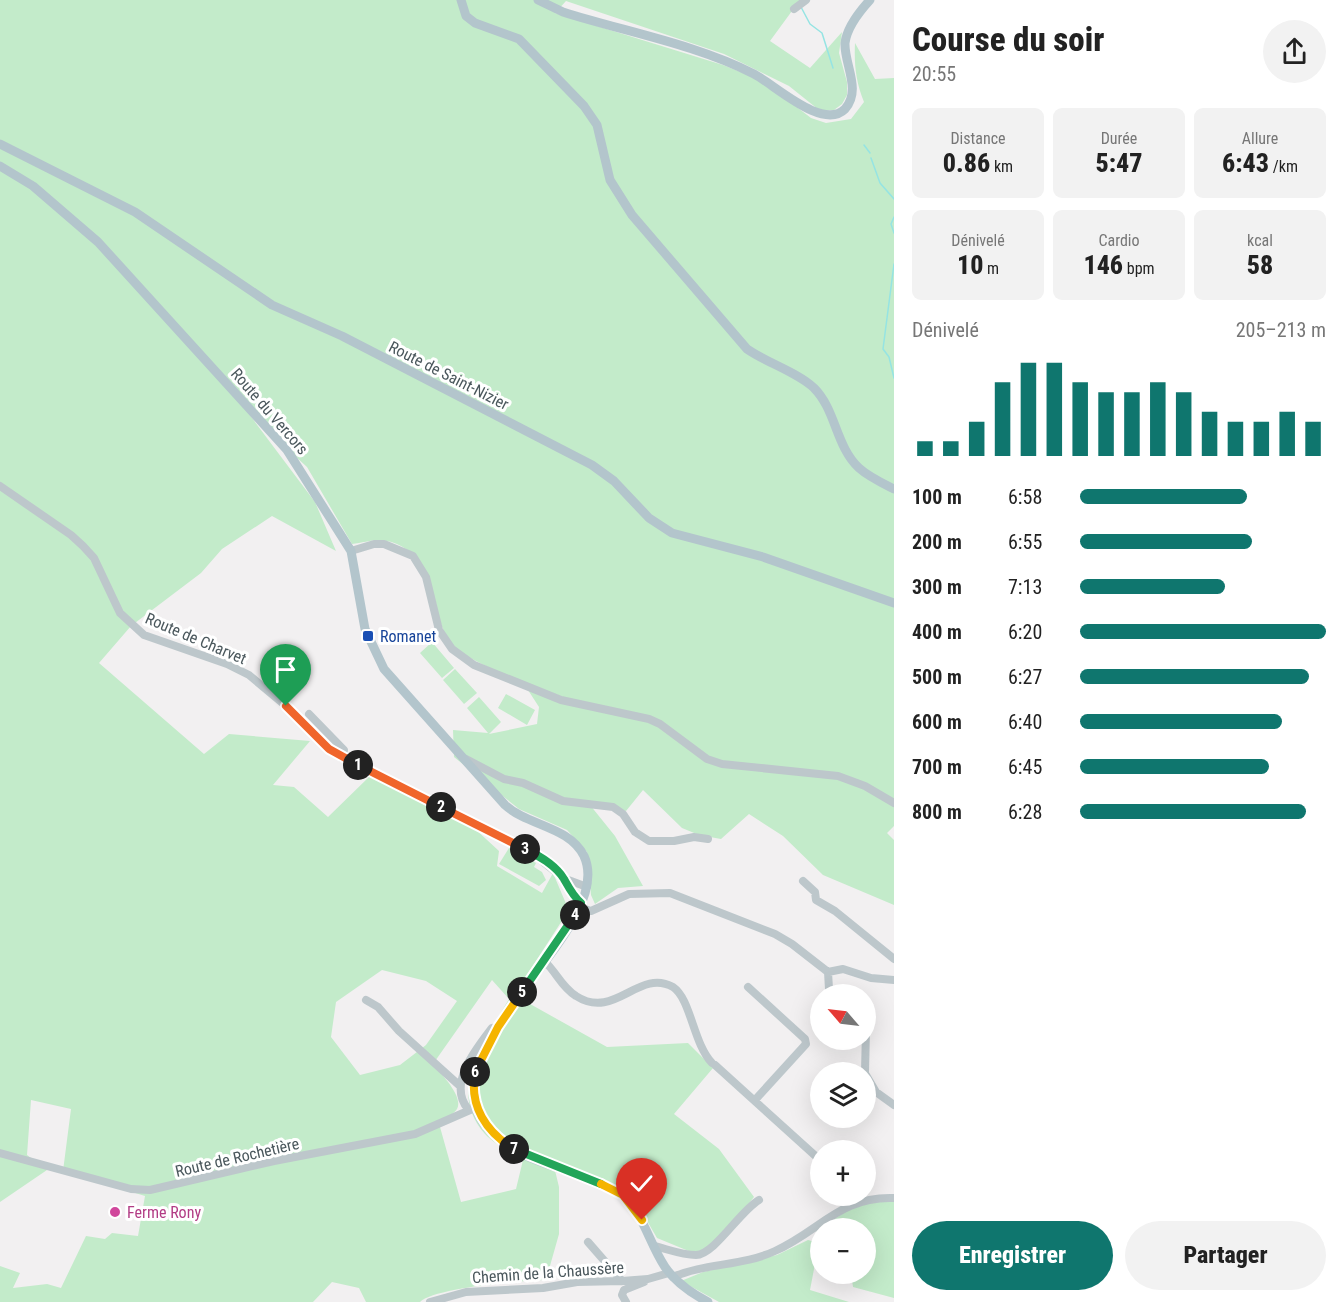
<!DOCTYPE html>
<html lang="fr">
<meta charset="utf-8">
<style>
body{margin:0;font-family:"Roboto Condensed",sans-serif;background:#f2f2f2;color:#222;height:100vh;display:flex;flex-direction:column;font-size:22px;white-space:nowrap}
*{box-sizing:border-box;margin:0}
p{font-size:20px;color:#767676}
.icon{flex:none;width:33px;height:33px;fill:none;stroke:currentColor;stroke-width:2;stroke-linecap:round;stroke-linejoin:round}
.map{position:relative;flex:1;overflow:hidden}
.side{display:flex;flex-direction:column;background:#fff;width:450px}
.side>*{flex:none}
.needle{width:39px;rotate:298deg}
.buttons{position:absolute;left:810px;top:984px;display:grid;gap:12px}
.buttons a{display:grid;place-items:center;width:66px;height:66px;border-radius:50%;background:#fff;box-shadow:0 6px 24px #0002;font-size:30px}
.pin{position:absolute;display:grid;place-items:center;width:51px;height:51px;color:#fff;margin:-62px -26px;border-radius:50% 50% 50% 0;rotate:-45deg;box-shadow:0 0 6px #0007}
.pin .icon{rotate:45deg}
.km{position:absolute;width:30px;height:30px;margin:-15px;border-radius:50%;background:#222;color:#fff;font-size:16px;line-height:30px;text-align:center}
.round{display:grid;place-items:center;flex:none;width:63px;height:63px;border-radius:32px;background:#f2f2f2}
.summary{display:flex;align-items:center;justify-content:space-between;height:102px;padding:0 18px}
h1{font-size:33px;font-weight:800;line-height:45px}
.stats{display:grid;grid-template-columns:repeat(3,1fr);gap:9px;height:102px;padding:6px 18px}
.stats div{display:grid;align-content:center;border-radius:9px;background:#f2f2f2;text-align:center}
.stats b{font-size:26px;font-weight:800}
.stats small{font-size:16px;font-weight:400}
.stats p{font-size:16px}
.chart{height:168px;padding:12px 18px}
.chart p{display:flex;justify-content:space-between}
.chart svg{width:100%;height:108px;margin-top:6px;stroke:#0f766e;stroke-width:6}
.button{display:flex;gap:12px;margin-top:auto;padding:12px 18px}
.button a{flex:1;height:69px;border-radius:36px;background:#0f766e;color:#fff;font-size:24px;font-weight:800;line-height:69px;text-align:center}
.button a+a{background:#f2f2f2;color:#222}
ul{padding:0 18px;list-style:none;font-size:20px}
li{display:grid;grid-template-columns:96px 72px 1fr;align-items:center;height:45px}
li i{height:15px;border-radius:8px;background:#0f766e}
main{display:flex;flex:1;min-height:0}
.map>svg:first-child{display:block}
.green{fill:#c3ebca;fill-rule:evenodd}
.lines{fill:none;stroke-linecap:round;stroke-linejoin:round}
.stream{stroke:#95e4e3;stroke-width:1.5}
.minor{stroke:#bdc7cb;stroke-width:8}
.major{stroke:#b3c5cc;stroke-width:9}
.split-1-casing{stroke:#fff;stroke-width:12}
.split-2-casing{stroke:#fff;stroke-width:12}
.split-3-casing{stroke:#fff;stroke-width:12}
.split-4-casing{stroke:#fff;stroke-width:12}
.split-5-casing{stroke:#fff;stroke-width:12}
.split-6-casing{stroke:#fff;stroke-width:12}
.split-7-casing{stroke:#fff;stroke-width:12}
.split-8-casing{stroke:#fff;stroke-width:12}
.split-9-casing{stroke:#fff;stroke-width:12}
.split-1{stroke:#f0652b;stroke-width:8}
.split-2{stroke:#f0652b;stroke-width:8}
.split-3{stroke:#f0652b;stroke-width:8}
.split-4{stroke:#22a559;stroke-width:8}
.split-5{stroke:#22a559;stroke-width:8}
.split-6{stroke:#f5b400;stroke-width:8}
.split-7{stroke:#f5b400;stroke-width:8}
.split-8{stroke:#22a559;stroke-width:8}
.split-9{stroke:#f5b400;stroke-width:8}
.transit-dot{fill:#1a4fb4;stroke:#fff;stroke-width:2}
.hotel-dot{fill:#d1479c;stroke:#fff;stroke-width:2}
.labels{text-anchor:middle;stroke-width:6;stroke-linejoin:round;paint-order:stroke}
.street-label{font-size:16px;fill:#4a575c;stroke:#fff}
.transit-label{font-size:16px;fill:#164399;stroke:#fff;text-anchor:start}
.hotel-label{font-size:16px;fill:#b23c85;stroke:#fff;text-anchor:start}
</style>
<main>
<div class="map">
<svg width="894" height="1302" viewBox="0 0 894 1302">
<rect width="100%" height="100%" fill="#f2f0f1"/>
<path class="green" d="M 0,0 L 800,0 L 770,41 L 810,68 L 842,32 L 839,53 L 847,82 L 847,95 L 842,104 L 834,110 L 819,110 L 789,86 L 724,54 L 566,1 L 555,13 L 723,65 L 763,81 L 811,118 L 826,123 L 851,119 L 864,102 C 856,82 854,65 855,43 L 875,79 L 894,78 L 894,826 L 887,833 L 894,840 L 894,905 L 823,875 L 783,836 L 749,814 L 721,839 L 699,835 L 682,828 L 643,790 L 626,811 L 590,805 L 615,836 L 643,886 L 618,888 L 595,904 L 591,895 L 587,852 L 567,830 L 519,809 L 454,757 L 453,730 L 488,733 L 467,708 L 479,697 L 501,722 L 489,734 L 537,724 L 539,707 L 528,690 L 573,701 C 544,689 472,666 453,645 C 442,633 439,618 436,603 C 428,573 415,542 379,540 C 371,540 361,543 352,544 L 307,467 L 249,414 L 315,502 L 336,551 L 272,516 L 222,549 L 201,573 L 131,626 L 99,663 L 204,754 L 229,734 L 310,741 L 273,785 L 294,787 L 328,817 L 370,776 L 473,827 L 499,851 L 497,866 L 542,893 L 553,873 L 567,906 L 565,916 L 514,995 L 607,1047 L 688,1043 L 713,1068 L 674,1114 L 719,1149 L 754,1197 L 731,1225 L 704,1251 L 691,1252 L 657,1238 L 635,1200 L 611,1183 L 553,1162 L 559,1187 L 559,1234 L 546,1280 C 524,1280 433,1288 420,1302 L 366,1302 L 359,1288 L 332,1282 L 313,1302 L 0,1302 L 0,1266 L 20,1273 L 13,1288 L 47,1284 L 61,1288 L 86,1236 L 105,1239 L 112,1233 L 138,1236 L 145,1196 L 63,1171 L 71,1109 L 31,1100 L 27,1155 L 47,1170 L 0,1202 ZM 382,970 L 426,981 L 457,1001 L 426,1045 L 400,1065 L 360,1075 L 331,1037 L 336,1002 ZM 492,980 L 509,999 C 486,1039 445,1089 485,1134 C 494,1144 511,1152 523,1160 L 516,1189 L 461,1202 L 440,1127 L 442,1121 C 446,1118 454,1114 457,1109 C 464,1096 440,1073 433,1064 Z
M 432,642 L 454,668 L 442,678 L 420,653 Z
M 455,669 L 477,693 L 464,704 L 443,680 Z
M 506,694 L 535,710 L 527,725 L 498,708 Z
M 509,848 L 536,863 L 534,867 L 542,872 L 546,880 L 539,886 L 499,864 Z
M 894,1198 L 894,1298 L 853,1287 L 851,1274 L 866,1274 L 866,1228 L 820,1228 L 820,1237 L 816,1232 L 862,1200 Z
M 808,1240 L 819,1243 L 810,1290 L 849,1302 L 719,1302 L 681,1281 L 703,1272 L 777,1255 Z"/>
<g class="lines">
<path class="stream" d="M 801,7 L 810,24 L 822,33 L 833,68
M 864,145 L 870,153
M 871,158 L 880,183 L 894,199
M 894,217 L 891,224 L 894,233
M 894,264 L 883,349 L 889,357 L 894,378"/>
<path class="minor" d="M 794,9 L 806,0
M 0,486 L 71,535 L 83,546 L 94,558 L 120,613 L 144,635 L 227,664 L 249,675 L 286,706 L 329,749 L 532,853 L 563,878 L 587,887
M 351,551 L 374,544 L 384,544 L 413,556 L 426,577 L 439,630 L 452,649 L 474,665 L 561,700 L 649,719 L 660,724 L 707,759 L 722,764 L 838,776 L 865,786 L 894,803
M 309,714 L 344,750 L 342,758
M 466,759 L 504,779 L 523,783 L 563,801 L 613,807 L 623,814 L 635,832 L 649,841 L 674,841 L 694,837 L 708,839
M 563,878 L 567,887 L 581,903
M 803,881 L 815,892 L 816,900 L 835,911 L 894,959
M 579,907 L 591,911 L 629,894 L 670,893 L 775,934 L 792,944 L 828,972
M 544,961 C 556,971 561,987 576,996 C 615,1021 638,968 673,987 C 691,999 693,1043 712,1063
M 828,972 L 843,969 L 871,978 L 894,980
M 828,972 L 829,989 L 835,994
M 748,987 L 805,1039 L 806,1044 L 755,1100
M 366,1000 L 378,1007 L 399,1031 L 460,1086
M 715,1065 L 820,1160
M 865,1072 L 866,1030
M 866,1075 L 876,1092 L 894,1105
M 468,1109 C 447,1084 476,1049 492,1028 L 498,1027
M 0,1153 L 131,1189 L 150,1190 L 274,1161 L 415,1134 L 477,1107
M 588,1242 L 622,1281
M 654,1246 C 667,1249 682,1255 696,1255 C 714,1255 740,1211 759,1200
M 673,1277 C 705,1263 743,1266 775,1251 C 820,1231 840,1196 894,1198
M 430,1302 L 466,1292 L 543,1288 L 577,1282 L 622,1281 L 648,1279 L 669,1273
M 626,1302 L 622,1295 L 624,1290 L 644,1282"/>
<path class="major" d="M 461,0 L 466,16 L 475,23 L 519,39 L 584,106 L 597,125 L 610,180 L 632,215 L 747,349 C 767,363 797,372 814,388 C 836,410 836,447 859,468 C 869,477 882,483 894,489
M 538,0 L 563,12 C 626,32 695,44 754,74 C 775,85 823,131 845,109 C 862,90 844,64 845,43 C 847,27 859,12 870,0
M 0,144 L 135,212 L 272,305 L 342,336 L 592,465 L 614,481 L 649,518 L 672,533 L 763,557 L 894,603
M 0,166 L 33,186 L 98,242 L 287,450 L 351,551 L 365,629 L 384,669 L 505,805 C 528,826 569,826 584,856 C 619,932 411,1055 492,1133 C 528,1168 582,1169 623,1195 C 644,1215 649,1243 665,1267 C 676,1283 691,1293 708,1302"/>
</g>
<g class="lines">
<defs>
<path id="split-1" d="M 286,706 L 329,749 L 358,765"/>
<path id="split-2" d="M 358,765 L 441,807"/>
<path id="split-3" d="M 441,807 L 525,849"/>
<path id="split-4" d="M 525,849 C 538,855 556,866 564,879 C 569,888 573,896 581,903 L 575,915"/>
<path id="split-5" d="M 522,992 L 575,915"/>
<path id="split-6" d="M 475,1072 L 498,1027 L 522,992"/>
<path id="split-7" d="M 475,1072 C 469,1106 486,1132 514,1149"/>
<path id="split-8" d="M 514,1149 L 601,1184"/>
<path id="split-9" d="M 601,1184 L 623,1195 L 642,1220"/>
</defs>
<use href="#split-1" class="split-1-casing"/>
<use href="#split-2" class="split-2-casing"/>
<use href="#split-3" class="split-3-casing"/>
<use href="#split-4" class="split-4-casing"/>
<use href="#split-5" class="split-5-casing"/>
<use href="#split-6" class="split-6-casing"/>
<use href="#split-7" class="split-7-casing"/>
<use href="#split-8" class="split-8-casing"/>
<use href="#split-9" class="split-9-casing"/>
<use href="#split-1" class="split-1"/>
<use href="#split-2" class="split-2"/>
<use href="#split-3" class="split-3"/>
<use href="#split-4" class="split-4"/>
<use href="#split-5" class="split-5"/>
<use href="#split-6" class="split-6"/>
<use href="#split-7" class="split-7"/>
<use href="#split-8" class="split-8"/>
<use href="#split-9" class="split-9"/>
</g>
<rect class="transit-dot" x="362" y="630" width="12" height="12" rx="3"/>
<circle class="hotel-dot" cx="115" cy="1212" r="6"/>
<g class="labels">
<g class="street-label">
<text transform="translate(449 375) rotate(27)" y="6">Route de Saint-Nizier</text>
<text transform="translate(270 411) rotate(49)" y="6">Route du Vercors</text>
<text transform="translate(196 638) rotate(23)" y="6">Route de Charvet</text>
<text transform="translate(237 1157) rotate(-13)" y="6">Route de Rochetière</text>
<text transform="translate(548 1272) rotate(-4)" y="6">Chemin de la Chaussère</text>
</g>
<g class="transit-label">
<text x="380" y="642">Romanet</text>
</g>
<g class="hotel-label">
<text x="127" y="1218">Ferme Rony</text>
</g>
</g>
</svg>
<div class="buttons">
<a><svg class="needle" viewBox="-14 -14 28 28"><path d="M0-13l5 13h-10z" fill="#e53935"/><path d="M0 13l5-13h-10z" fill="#767676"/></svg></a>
<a><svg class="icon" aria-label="layers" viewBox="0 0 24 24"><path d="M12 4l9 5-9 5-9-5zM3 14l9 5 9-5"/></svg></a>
<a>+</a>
<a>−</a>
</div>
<div class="pin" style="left:286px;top:706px;background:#1e9e55"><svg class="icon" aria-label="arrive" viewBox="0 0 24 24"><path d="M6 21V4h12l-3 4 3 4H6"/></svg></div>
<div class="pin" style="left:642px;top:1220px;background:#d93025"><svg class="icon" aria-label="check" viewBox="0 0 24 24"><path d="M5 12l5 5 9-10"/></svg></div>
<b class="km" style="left:358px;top:765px">1</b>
<b class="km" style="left:441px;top:807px">2</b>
<b class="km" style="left:525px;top:849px">3</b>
<b class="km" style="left:575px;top:915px">4</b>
<b class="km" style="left:522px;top:992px">5</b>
<b class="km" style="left:475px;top:1072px">6</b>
<b class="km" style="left:514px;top:1149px">7</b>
</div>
<section class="side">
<div class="summary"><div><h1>Course du soir</h1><p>20:55</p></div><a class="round"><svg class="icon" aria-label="share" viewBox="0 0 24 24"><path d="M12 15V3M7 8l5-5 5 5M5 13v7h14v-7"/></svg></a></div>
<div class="stats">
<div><p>Distance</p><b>0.86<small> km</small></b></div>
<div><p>Durée</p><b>5:47</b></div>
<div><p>Allure</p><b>6:43<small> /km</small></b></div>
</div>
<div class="stats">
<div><p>Dénivelé</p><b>10<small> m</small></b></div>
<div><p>Cardio</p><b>146<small> bpm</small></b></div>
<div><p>kcal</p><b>58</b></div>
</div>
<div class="chart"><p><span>Dénivelé</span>205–213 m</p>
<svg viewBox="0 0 160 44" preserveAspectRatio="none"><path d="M5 44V38M15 44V38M25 44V30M35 44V14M45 44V6M55 44V6M65 44V14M75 44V18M85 44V18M95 44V14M105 44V18M115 44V26M125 44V30M135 44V30M145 44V26M155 44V30"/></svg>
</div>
<ul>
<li><b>100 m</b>6:58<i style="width:68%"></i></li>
<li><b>200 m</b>6:55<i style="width:70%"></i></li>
<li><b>300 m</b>7:13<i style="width:59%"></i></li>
<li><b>400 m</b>6:20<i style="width:100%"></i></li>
<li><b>500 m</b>6:27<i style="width:93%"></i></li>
<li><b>600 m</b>6:40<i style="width:82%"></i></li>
<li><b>700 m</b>6:45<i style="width:77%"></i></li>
<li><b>800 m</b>6:28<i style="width:92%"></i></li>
</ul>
<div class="button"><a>Enregistrer</a><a>Partager</a></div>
</section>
</main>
